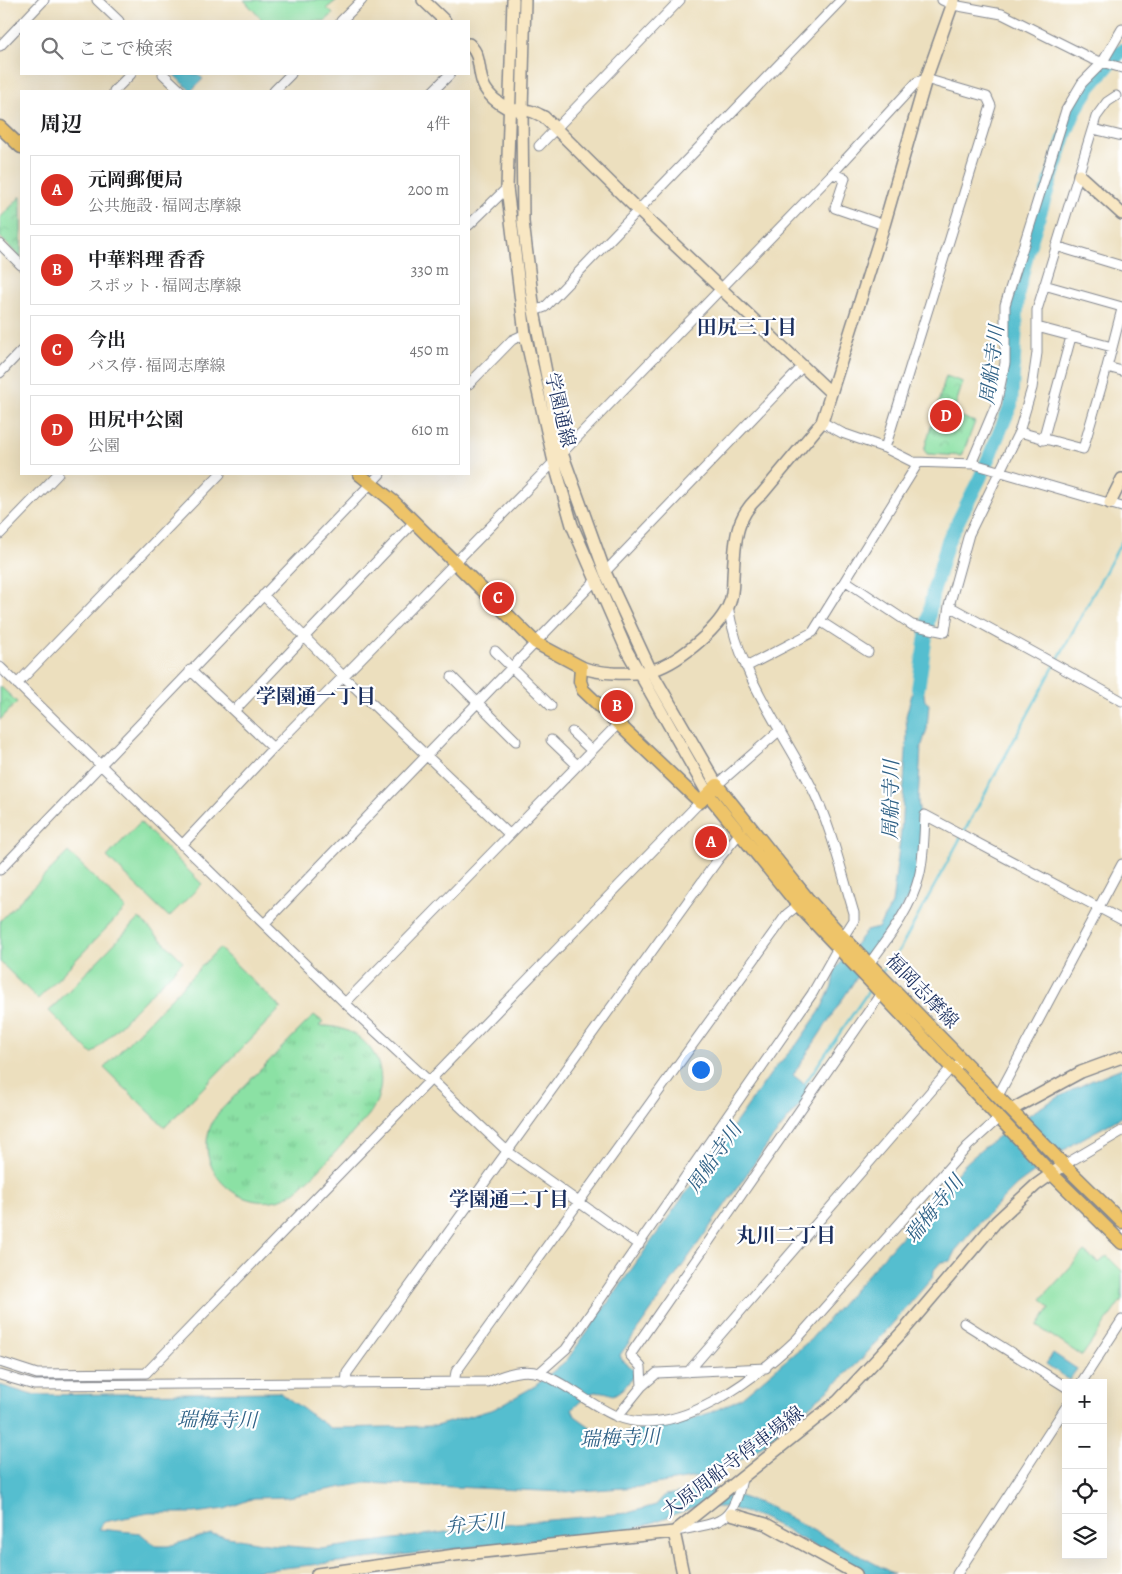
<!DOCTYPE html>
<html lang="ja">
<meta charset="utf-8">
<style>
:root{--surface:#fff;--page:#f2f2f2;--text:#202124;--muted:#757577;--line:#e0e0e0;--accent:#d93025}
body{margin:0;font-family:Alegreya,"Noto Serif JP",serif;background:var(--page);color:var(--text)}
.controls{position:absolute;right:15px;bottom:15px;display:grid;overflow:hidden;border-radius:0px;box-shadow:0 5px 20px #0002}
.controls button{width:45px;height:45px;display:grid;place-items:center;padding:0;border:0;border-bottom:1px solid var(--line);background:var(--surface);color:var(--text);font:25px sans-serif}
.you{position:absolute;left:700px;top:1069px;width:18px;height:18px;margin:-12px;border:4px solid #fff;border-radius:50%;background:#1a73e8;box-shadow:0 0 0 8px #1a73e833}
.badge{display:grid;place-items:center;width:32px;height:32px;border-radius:50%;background:var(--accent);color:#fff;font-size:16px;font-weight:700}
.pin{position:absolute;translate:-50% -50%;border:2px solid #fff;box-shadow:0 1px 5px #0006}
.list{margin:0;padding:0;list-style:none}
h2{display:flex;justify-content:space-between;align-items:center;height:65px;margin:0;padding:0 20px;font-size:21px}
h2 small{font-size:16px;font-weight:400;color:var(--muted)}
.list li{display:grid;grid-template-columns:32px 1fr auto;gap:15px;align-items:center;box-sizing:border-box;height:70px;margin:0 10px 10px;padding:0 10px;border:1px solid var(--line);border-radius:0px}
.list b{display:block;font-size:19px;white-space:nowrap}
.list p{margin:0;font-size:16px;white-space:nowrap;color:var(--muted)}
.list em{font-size:16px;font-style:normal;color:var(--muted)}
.icon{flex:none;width:28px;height:28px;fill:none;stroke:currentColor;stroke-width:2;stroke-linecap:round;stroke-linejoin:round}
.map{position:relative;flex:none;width:1122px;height:1574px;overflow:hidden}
.search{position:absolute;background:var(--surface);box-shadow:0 5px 20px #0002;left:20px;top:20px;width:450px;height:55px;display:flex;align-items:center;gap:12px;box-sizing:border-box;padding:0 18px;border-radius:0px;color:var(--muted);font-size:19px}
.panel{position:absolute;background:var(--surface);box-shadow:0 5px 20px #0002;left:20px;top:90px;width:450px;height:385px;border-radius:0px}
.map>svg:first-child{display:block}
.grass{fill:url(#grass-tufts);stroke:#538881}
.park{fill:url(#park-crowns);stroke:#538881}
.pitch{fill:#8be1a4;stroke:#538881}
.water{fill:#54becf;stroke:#387696}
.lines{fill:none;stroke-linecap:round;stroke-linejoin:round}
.stream{stroke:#54becf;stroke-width:2.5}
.river{stroke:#54becf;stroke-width:14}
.street-casing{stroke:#84878e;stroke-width:11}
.secondary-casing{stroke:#84878e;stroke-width:14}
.primary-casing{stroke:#84878e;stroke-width:15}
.street{stroke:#fff;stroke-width:9}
.secondary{stroke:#f8e7c3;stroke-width:11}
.primary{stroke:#eec469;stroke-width:12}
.labels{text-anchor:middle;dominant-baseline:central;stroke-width:4.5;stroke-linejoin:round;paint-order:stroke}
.street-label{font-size:19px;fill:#1b2f5e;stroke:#fff}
.neighbourhood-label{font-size:20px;font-weight:bold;fill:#1b2f5e;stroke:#fff}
.water-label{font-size:20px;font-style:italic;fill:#2f6186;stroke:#fff}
</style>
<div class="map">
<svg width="1122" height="1574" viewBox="0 0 1122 1574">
<defs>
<pattern id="grass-tufts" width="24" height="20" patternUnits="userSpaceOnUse" patternTransform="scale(1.25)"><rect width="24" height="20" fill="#8be1a4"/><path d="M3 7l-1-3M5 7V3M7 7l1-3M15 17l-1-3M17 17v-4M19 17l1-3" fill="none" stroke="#77c190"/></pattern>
<pattern id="park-crowns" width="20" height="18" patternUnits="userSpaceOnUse" patternTransform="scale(1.25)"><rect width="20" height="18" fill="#8be1a4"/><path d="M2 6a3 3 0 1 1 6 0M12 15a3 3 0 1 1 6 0" fill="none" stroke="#77c190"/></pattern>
</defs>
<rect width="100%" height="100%" fill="#fff"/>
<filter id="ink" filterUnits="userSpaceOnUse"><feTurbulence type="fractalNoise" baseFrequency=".02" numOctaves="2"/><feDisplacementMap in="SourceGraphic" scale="10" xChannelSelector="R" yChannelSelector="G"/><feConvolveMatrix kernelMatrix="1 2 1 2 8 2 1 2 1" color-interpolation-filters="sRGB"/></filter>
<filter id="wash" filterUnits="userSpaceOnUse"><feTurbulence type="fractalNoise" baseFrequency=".0096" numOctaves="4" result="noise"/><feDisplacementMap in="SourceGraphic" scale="20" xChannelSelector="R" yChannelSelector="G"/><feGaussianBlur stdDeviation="1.12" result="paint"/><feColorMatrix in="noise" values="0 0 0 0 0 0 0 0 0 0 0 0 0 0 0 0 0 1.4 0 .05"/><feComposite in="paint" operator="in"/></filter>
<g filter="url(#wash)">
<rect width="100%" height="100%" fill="#ecdfbe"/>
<path class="grass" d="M 314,1015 L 323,1022 L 319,1026 C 370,1024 399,1075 368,1116 C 351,1134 306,1188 286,1197 C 234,1219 182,1156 220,1111 Z"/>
<path class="park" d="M 21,196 L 21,258 L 0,237 L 0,218 Z
M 946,376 L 963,382 L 954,410 L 954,414 L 975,422 L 962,456 L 927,454 L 924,450 Z
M 0,686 L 17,702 L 0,720 Z"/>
<path class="pitch" d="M 244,0 L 337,0 L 327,8 L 333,14 L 325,21 L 263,21 Z
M 140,822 L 202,884 L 169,917 L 107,857 Z
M 68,852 L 126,908 L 38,999 L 0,962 L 0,921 Z
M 139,918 L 183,961 L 92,1054 L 49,1011 Z
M 219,948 L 281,1008 L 165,1127 L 104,1068 Z
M 1084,1252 L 1099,1263 L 1107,1256 L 1122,1271 L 1122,1299 L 1082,1356 L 1037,1326 L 1050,1308 L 1041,1299 Z"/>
<path class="water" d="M 173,74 L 198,74 L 203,79 L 191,91 Z
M 925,670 L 923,687 L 925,701 L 929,704 L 927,729 L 921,748 L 918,801 L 921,823 L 920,851 L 916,878 L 906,902 L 793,1075 L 812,1090 L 770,1141 L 620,1355 L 622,1360 L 635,1370 C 633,1380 622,1391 613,1395 C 592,1386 588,1396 572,1409 L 575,1416 L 603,1436 L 677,1424 L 712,1412 L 741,1398 L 810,1340 L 965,1164 C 1011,1122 1064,1090 1122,1068 L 1122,1117 L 1074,1143 L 1017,1185 L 979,1223 L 955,1251 L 950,1261 L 941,1262 L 934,1270 L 933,1277 L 859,1362 L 825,1393 L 751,1455 L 702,1476 L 638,1487 L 564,1492 L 366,1483 L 287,1497 L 254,1498 L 225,1509 L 194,1513 L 149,1513 L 104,1522 L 99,1529 L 140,1533 L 156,1546 L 168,1546 L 211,1534 L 267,1544 L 321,1549 L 504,1524 L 628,1513 L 656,1505 L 665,1495 L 690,1491 L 694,1494 L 715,1488 L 768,1506 L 894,1574 L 866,1574 L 765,1519 L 728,1507 L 694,1507 L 635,1529 L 230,1574 L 0,1574 L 0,1385 L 32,1395 L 279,1392 L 330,1428 L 436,1426 L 494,1409 L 535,1386 L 567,1360 L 774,1069 L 797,1044 L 820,1011 L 832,986 L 835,970 L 866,931 L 878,928 L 892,904 L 901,832 L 907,736 L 906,716 L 918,672 Z
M 1053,1353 L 1077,1369 L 1069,1380 L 1046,1364 Z"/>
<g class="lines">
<path class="stream" d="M 964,832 L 1122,541
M 882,972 L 900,949 L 961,837
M 804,1085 L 870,989"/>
<path class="river" d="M 918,689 L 932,596 L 948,541 L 980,478 L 1011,405 L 1018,293 L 1028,250 L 1066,133 L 1076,109 L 1090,87 L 1122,50"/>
</g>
</g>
<g filter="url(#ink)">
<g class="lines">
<g class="street-casing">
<path id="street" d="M 97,0 L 119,21
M 942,0 L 953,5 L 1002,14 L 1092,59 L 1122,68
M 24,21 L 44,0
M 341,21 L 362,0
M 0,46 L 21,24
M 163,74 L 181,91
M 114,91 L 131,74
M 274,91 L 291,74
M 433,91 L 450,74
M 1093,129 L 1122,136
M 539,146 L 680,0
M 832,174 L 845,178 L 835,208 L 884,225
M 469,225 L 507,188
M 0,244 L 21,265
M 1056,246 L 1122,266
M 1044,285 L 1122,307
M 1122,309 L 1107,367 L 1122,371
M 534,311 L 545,307 L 841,0
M 1037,327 L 1112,347
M 0,373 L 21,351
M 469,384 L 512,340 L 525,334
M 822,422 L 842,433 L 885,448 L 913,462 L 974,464 L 1122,507
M 1019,432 L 1083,449 L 1107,367
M 1043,440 L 1071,337
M 562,453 L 832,174 L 917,82 L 926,79 L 987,97 L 991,106 L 885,448
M 971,464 L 996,405 L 1005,363 L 1005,305 L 1066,110 L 1082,83 L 1102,63 L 1122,29
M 0,534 L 58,474
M 605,572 L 803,366
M 846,581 L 912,625 L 945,632 L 949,606 L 969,534 L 1019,432 L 1032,388 L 1037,353 L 1037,310 L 1096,117 L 1107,102 L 1116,96
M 263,595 L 344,677 L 509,834
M 728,606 C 738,672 781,728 811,786 C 830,823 842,873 854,913 L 854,920 L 843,937
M 949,606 L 1122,701
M 820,621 L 868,652
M 495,651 L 551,706
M 0,667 L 345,1003 L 429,1081
M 746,667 L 813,632 L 918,463
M 190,670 L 273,748
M 452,677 L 516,741
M 17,684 L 220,474
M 235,710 L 413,523
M 572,732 L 592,751
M 551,740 L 577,765
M 717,785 L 780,730
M 182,845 L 273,748 L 554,462
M 0,870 L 380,474
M 264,924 L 595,581
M 869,964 C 888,938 911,909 919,877 C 924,858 924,835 925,815 L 1122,920
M 345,1003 L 618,724
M 431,1079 L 507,1151 L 639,1245
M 998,1096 L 1122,864
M 1064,1165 L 1122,1131
M 964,1323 L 1066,1387
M 0,1362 L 37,1374 L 146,1373 L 700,802
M 688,1372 L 951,1068 L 957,1066
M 539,1373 L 566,1349 L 812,994 L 839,946
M 0,1375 L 34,1385 L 487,1382 C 502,1375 523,1368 539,1373 C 565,1382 590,1405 616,1416 C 676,1442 757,1377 797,1339 L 968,1146 L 999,1118
M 454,1382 L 456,1372 L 787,914 L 802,902
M 1081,1383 L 1122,1320
M 346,1384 L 347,1373 L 717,861 L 739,834
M 642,1386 L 641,1367 L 630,1355 L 882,992
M 617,1417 L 642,1386 L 657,1373 L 766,1368
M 677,1531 C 720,1522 732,1525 742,1479
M 957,1574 L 1066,1407"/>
</g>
<g class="secondary-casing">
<path id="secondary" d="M 423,0 L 445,21
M 513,0 L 507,188 L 525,334 L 554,462 L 572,525 L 627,651 L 708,794
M 525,0 L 522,110 L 523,222 L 534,311 L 562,453 L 605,572 L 651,671 L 717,785
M 469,44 C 489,63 467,86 507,108 C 514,111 522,109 530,111 C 535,112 540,115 544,117 L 638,210 L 830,392
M 1079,175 L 1122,214
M 1110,503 L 1122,479
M 581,667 C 599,674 630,675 649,671 C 676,665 716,631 728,607 C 732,599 733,586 733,577 C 735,543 734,516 762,494 L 822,422 L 884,225 L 926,79 L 954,0
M 1011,1110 L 1081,1072 L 1122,1057
M 731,1514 L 766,1524 L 856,1574
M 674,1532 L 683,1574
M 317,1574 L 455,1555 L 674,1532 L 838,1401 L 906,1328 L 996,1222 L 1036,1185 L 1064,1165"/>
</g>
<g class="primary-casing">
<path id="primary" d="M 0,127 L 21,147
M 359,474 L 394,502 L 536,643 L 581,667 L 580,681 L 583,690 L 700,802 L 717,785 L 807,898 L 843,937 L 1064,1165 L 1122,1222
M 708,794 L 798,905 L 1053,1175 L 1122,1243"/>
</g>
<use href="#street" class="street"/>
<use href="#secondary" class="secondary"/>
<use href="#primary" class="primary"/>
</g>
</g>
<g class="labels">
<g class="street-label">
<text transform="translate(560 410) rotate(77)">学園通線</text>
<text transform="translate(922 991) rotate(46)">福岡志摩線</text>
<text transform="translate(733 1462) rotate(-37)">大原周船寺停車場線</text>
</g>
<g class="neighbourhood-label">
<text x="747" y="327">田尻三丁目</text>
<text x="316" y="696">学園通一丁目</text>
<text x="509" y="1199">学園通二丁目</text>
<text x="786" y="1235">丸川二丁目</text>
</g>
<g class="water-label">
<text transform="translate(992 365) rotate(-83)">周船寺川</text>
<text transform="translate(891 800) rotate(-89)">周船寺川</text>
<text transform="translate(714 1158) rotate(-55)">周船寺川</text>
<text transform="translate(934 1209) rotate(-51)">瑞梅寺川</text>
<text transform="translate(217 1420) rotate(1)">瑞梅寺川</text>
<text transform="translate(620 1438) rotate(-2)">瑞梅寺川</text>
<text transform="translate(475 1524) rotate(-6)">弁天川</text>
</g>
</g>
</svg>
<div class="controls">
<button>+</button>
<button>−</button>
<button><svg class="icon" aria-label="locate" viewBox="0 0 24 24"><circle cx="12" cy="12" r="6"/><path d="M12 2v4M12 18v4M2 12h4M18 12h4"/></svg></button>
<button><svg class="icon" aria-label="layers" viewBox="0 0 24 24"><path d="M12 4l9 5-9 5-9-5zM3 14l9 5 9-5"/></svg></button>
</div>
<div class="you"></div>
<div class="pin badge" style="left:711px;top:842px">A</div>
<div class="pin badge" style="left:617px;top:706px">B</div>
<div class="pin badge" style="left:498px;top:598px">C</div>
<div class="pin badge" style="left:946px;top:416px">D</div>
<div class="search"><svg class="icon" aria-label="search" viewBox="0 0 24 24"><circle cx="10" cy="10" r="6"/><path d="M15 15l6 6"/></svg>ここで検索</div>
<section class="panel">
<h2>周辺<small>4件</small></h2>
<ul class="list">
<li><span class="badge">A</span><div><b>元岡郵便局</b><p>公共施設 · 福岡志摩線</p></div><em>200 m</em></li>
<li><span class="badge">B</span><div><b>中華料理 香香</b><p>スポット · 福岡志摩線</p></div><em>330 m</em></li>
<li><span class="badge">C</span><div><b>今出</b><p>バス停 · 福岡志摩線</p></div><em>450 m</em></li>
<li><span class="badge">D</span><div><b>田尻中公園</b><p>公園</p></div><em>610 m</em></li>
</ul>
</section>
</div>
